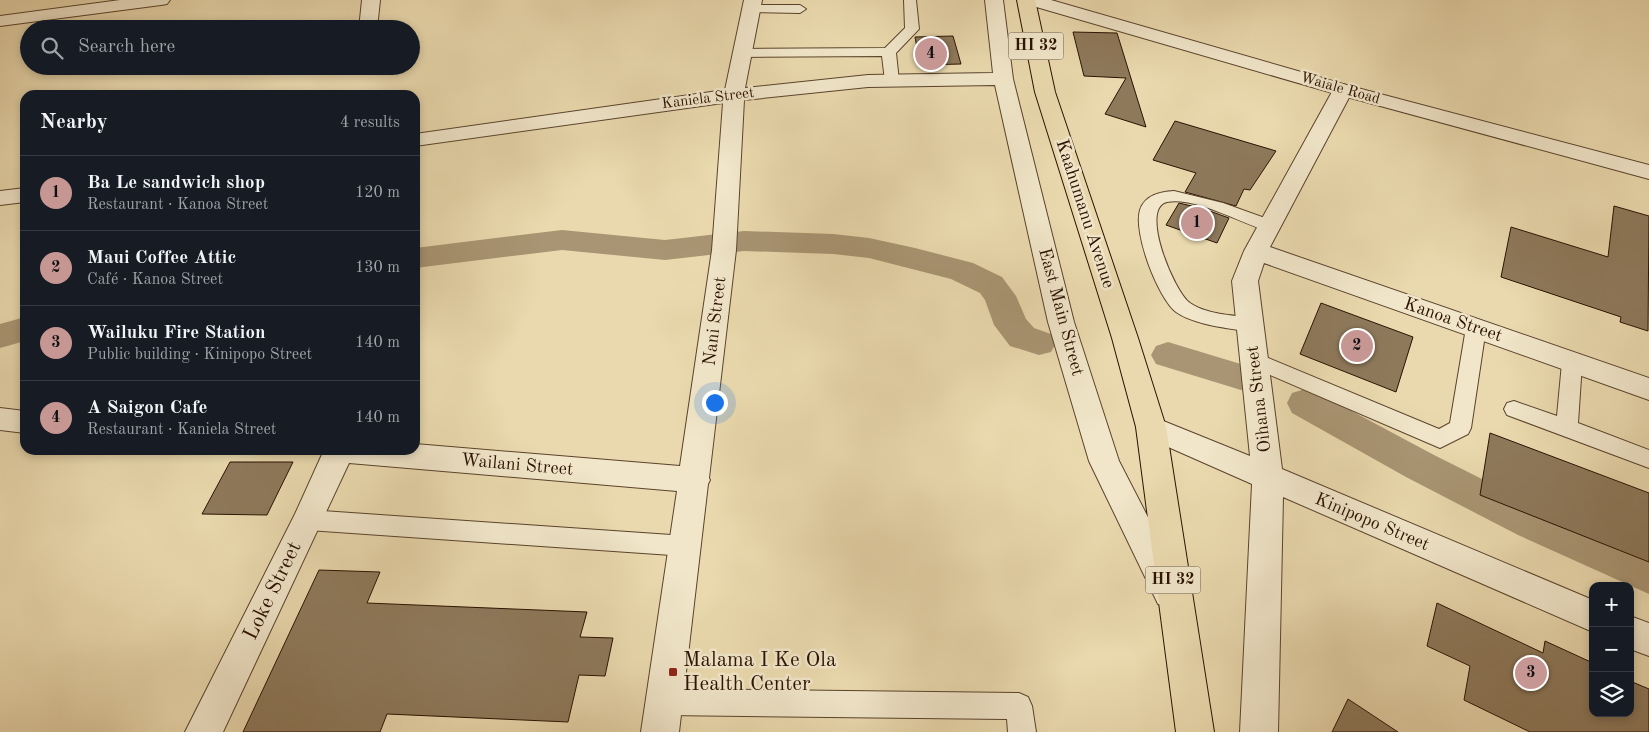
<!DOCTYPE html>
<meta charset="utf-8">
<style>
:root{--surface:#171b24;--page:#20242c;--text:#f1f3f6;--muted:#9ea1a6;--line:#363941;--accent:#c59692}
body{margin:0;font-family:"Old Standard TT",serif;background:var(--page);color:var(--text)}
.controls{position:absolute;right:15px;bottom:15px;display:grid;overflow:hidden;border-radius:10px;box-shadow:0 2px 8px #0003}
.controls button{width:45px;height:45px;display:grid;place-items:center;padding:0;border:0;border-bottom:1px solid var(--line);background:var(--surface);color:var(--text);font:25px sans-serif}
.you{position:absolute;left:714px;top:402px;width:18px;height:18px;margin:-12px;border:4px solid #fff;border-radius:50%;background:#1a73e8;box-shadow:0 0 0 8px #1a73e833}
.badge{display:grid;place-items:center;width:32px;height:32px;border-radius:50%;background:var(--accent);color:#111;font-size:16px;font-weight:700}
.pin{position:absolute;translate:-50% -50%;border:2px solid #fff;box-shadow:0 1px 5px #0006}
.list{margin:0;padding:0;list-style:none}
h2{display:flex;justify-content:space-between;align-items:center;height:65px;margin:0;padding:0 20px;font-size:21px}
h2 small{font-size:16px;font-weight:400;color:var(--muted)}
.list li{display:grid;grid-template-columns:32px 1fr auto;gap:15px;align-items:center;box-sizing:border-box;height:75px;padding:0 20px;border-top:1px solid var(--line)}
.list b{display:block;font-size:19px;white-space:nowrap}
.list p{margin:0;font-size:16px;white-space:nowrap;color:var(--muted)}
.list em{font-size:16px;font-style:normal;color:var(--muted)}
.icon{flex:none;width:28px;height:28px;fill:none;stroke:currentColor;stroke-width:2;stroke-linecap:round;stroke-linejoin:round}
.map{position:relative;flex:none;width:1649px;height:732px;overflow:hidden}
.search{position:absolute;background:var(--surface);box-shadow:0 2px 8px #0003;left:20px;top:20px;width:400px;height:55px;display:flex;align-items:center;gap:12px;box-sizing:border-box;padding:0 18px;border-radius:28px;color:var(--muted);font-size:19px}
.panel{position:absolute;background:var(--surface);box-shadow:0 2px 8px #0003;left:20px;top:90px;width:400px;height:365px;border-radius:15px}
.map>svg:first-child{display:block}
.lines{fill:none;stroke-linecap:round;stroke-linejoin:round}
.canal{fill:#a99573;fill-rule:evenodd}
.building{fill:#8e795b;stroke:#2a1101}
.service-casing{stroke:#5a432c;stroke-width:2}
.minor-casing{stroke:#5a432c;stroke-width:2}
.tertiary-casing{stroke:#5a432c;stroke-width:2}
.primary-casing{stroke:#2a1101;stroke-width:2}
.service{fill:#f1e6ca;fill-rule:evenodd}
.minor{fill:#f1e6ca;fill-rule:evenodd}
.tertiary{fill:#f1e6ca;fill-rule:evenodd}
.primary{fill:#ead9ae;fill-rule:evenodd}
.poi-dot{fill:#8f2418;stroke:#f1e6ca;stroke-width:2}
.labels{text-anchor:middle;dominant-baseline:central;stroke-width:5;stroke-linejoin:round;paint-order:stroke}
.far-street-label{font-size:15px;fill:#2a1101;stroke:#f1e6ca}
.shield{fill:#f1e6ca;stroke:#66513d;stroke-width:1}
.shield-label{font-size:16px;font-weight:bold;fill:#2a1101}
.street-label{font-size:18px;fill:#2a1101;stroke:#f1e6ca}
.near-street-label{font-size:21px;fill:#2a1101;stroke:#f1e6ca}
.near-poi-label{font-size:21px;fill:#2a1101;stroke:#f1e6ca;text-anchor:start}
</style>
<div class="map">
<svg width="1649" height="732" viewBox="0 0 1649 732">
<rect width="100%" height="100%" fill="#ead9ae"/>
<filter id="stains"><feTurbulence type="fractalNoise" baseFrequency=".004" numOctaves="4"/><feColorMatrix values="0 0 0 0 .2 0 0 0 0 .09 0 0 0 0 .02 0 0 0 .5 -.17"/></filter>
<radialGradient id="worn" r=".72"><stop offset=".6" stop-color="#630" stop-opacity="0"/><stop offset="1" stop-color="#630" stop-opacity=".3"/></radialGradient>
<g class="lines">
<path class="canal" d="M 562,230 L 665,240 L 744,231 L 833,234 L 869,238 L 915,248 L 973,263 L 1002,277 L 1016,296 L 1026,319 L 1034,328 L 1051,334 L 1056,343 L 1051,352 L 1039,355 L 1010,346 L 994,325 L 985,300 L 980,293 L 951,279 L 869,258 L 833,254 L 744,251 L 665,260 L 562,250 L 415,268 L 415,248 Z
M 25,317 L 25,341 L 0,348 L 0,324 Z
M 1168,342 L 1254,368 L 1259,377 L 1254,386 L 1241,390 L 1156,364 L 1151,355 L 1156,346 Z
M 1305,389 L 1318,393 L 1434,455 L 1546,511 L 1649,555 L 1649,594 L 1518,535 L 1406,477 L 1292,413 L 1287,403 L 1292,393 Z"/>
</g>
<path class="building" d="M 1073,32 L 1117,33 L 1146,127 L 1105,114 L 1126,78 L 1084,76 Z
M 953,36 L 961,64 L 920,65 L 915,37 Z
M 1175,121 L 1276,151 L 1250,190 L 1244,189 L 1236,206 L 1185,192 L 1196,173 L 1153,160 Z
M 1179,203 L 1204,209 L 1229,218 L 1217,243 L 1166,225 Z
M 1614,206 L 1649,216 L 1648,331 L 1620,322 L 1621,317 L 1501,277 L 1511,227 L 1608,257 Z
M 1321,303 L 1413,337 L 1396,392 L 1300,354 Z
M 1490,433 L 1649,493 L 1649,562 L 1480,495 Z
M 230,462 L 293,462 L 267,515 L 202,514 Z
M 319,570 L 380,572 L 367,603 L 587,612 L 580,637 L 613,638 L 605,676 L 579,675 L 568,722 L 387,714 L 380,732 L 243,732 Z
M 1437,603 L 1543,653 L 1545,641 L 1593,663 L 1593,713 L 1630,713 L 1630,681 L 1649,689 L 1649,732 L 1530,732 L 1464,700 L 1470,666 L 1427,646 Z
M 1348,699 L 1398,732 L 1332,732 Z"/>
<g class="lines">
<g class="service-casing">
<path id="service" d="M 904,0 L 916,0 L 919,29 L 896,53 L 899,81 L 897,84 L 887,84 L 885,81 L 882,56 L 742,57 L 735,53 L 742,49 L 885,48 L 905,28 Z
M 750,5 L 800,5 L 806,9 L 800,13 L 745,12 L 744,9 L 745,6 Z
M 1174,191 L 1223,203 L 1276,222 L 1279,226 L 1276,230 L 1270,232 C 1243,224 1194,196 1167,202 C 1139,208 1174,292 1190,303 C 1209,316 1236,314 1257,320 L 1260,325 L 1257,330 L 1250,332 C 1229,328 1194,325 1176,312 C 1158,298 1133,233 1140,210 C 1145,195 1160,192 1174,191 Z
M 1476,321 L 1483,323 L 1486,328 L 1471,428 L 1468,434 L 1440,448 L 1247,365 L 1244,360 L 1247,355 L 1254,353 L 1261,355 L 1439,429 L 1450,423 L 1466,328 L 1469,323 Z
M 1572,356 L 1579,358 L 1582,363 L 1578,423 L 1649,450 L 1649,468 L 1507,415 L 1504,409 L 1507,403 L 1514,401 L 1557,416 L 1562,363 L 1565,358 Z
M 308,510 L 686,536 L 694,539 L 698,546 L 694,553 L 686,556 L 308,530 L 300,527 L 296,520 L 300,513 Z
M 665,689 L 1019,693 L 1028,697 L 1032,706 L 1036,732 L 1008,732 L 1007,719 L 665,715 L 656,711 L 652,702 L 656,693 Z"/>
</g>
<g class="minor-casing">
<path id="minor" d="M 120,0 L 170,0 L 167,4 L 161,5 L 0,26 L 0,16 Z
M 362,0 L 380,0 L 377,29 L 359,29 Z
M 744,0 L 762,0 L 745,88 L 868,75 L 993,73 L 985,0 L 1003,0 L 1013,79 L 1074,322 L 1119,461 L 1187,593 L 1182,604 L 1170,608 L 1158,604 L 1089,461 L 1048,322 L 995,85 L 868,87 L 744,100 L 736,250 L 709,478 L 710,480 L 708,484 L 679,732 L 641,732 L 677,491 L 349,463 L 223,732 L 185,732 L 295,514 L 324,450 L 415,450 L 415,444 L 680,466 L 712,250 L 723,103 L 415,146 L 415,134 L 725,90 Z
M 1343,84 L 1350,86 L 1353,90 L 1270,247 L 1649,378 L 1649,400 L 1264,263 L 1258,281 L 1282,469 L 1593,600 L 1593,632 L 1283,497 L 1278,732 L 1240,732 L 1252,484 L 1141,435 L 1136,427 L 1141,419 L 1151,416 L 1250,456 L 1232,281 L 1244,251 L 1333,90 L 1336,86 Z
M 25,188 L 25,202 L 0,205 L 0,191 Z
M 0,408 L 25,411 L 25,433 L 0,430 Z
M 1630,616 L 1649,623 L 1649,656 L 1630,649 Z"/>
</g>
<g class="tertiary-casing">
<path id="tertiary" d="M 1023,0 L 1051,0 L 1350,86 L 1649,165 L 1649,179 L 1336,94 L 1026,4 Z"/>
</g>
<g class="primary-casing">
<path id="primary" d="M 1017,0 L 1035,0 L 1055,92 L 1138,338 L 1166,427 L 1214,732 L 1176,732 L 1136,427 L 1112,338 L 1035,92 Z"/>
</g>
<use href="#service" class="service"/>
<use href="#minor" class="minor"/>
<use href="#tertiary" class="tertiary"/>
<use href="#primary" class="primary"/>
</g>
<rect class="poi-dot" x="668" y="667" width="10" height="10" rx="2.5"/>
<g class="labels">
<g class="far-street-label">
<text transform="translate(1340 89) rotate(16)">Waiale Road</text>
<text transform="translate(708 99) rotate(-7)">Kaniela Street</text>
</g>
<g class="shield">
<rect x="1008.5" y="32.5" width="55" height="27" rx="4"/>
<rect x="1145.5" y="566.5" width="55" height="27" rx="4"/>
</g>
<g class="shield-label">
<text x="1036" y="46">HI 32</text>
<text x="1173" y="580">HI 32</text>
</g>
<g class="street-label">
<text transform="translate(1085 214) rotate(72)">Kaahumanu Avenue</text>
<text transform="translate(1061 312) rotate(75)">East Main Street</text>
<text transform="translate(1453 320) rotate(19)">Kanoa Street</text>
<text transform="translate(715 321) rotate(-83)">Nani Street</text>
<text transform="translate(1259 399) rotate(-97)">Oihana Street</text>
<text transform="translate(517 465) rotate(5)">Wailani Street</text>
<text transform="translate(1372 522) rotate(23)">Kinipopo Street</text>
</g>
<g class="near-street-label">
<text transform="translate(273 591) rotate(-64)">Loke Street</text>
</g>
<g class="near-poi-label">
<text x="683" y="660">Malama I Ke Ola<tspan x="683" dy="24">Health Center</tspan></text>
</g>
</g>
<rect width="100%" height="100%" filter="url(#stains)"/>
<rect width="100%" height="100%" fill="url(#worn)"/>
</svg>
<div class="controls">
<button>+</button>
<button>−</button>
<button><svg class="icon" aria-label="layers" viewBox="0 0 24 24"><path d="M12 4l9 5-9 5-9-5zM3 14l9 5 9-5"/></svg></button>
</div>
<div class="you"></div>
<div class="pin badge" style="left:1197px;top:223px">1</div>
<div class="pin badge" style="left:1357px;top:346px">2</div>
<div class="pin badge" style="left:1531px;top:673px">3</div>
<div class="pin badge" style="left:931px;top:54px">4</div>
<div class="search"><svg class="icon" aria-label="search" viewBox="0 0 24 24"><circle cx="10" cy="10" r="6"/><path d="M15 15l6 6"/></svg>Search here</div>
<section class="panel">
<h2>Nearby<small>4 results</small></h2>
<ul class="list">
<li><span class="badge">1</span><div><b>Ba Le sandwich shop</b><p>Restaurant · Kanoa Street</p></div><em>120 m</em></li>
<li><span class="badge">2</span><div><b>Maui Coffee Attic</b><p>Café · Kanoa Street</p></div><em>130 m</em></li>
<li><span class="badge">3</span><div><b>Wailuku Fire Station</b><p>Public building · Kinipopo Street</p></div><em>140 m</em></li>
<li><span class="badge">4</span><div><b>A Saigon Cafe</b><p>Restaurant · Kaniela Street</p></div><em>140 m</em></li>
</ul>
</section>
</div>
